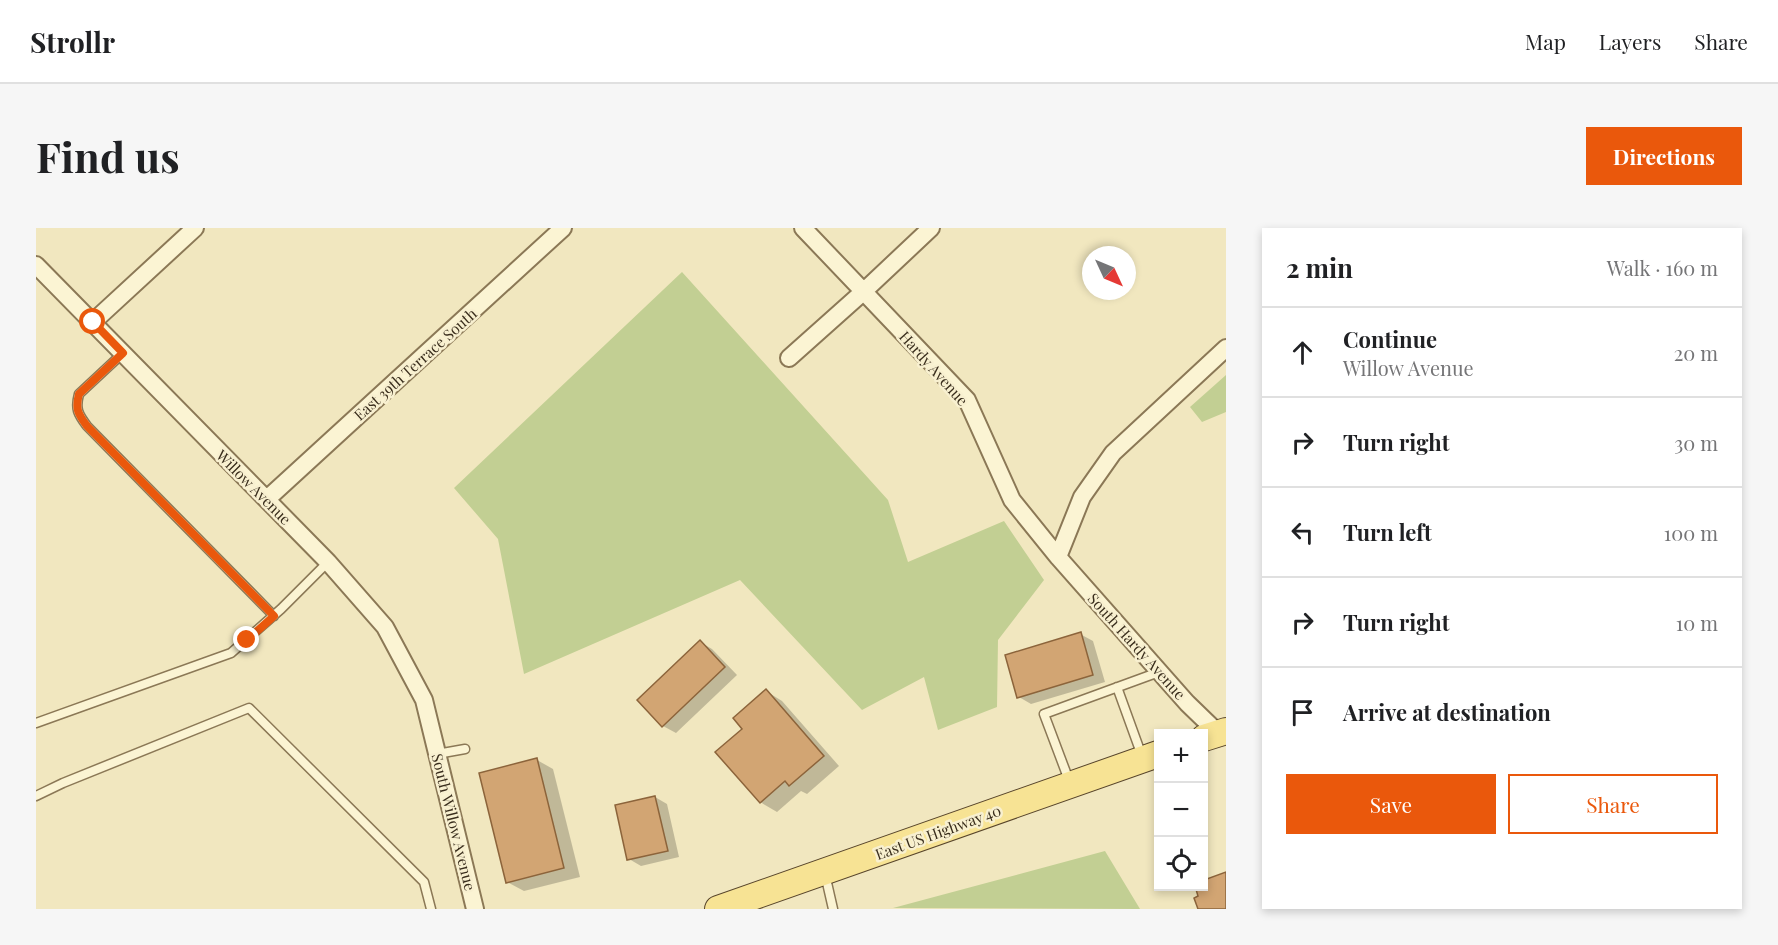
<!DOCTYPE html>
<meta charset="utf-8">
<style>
:root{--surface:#fff;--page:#f6f6f6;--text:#202124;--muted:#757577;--line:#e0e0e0;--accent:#ea580c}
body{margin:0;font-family:"Playfair Display",serif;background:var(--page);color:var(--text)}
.controls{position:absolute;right:18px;bottom:18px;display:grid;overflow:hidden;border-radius:0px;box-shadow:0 3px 9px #0003}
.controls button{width:54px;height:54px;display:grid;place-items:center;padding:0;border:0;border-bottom:2px solid var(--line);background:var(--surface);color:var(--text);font:30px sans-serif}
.compass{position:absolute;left:1046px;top:18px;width:54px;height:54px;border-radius:50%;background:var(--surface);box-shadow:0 3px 9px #0003;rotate:134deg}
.stop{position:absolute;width:18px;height:18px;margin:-14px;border:4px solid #ea580c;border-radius:50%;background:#fff}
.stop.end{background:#ea580c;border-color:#fff;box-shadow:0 2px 6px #0008}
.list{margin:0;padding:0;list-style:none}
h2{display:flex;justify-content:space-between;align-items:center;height:78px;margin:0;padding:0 24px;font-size:26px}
h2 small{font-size:20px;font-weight:400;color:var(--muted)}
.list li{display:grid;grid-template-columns:39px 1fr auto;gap:18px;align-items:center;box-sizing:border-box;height:90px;padding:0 24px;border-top:2px solid var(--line)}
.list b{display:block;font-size:22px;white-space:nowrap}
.list p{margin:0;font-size:20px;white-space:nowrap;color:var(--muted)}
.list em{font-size:20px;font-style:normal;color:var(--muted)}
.actions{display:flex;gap:12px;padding:18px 24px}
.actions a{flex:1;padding:14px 0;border:2px solid var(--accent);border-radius:0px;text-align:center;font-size:21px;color:var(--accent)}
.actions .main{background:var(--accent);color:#fff}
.icon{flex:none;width:33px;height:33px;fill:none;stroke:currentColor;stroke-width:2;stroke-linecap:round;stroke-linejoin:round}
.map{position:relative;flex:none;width:1190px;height:681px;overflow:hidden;border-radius:0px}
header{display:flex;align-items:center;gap:36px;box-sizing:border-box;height:84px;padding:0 30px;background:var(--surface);border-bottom:2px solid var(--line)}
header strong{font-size:28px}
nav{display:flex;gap:33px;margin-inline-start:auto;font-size:21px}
.intro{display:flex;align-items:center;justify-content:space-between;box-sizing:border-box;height:144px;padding:0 36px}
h1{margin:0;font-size:42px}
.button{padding:15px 27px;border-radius:0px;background:var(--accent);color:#fff;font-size:21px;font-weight:700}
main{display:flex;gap:36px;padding:0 36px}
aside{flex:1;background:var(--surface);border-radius:0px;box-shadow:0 3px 9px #0003}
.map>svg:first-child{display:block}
.green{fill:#c2cf93}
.shadow{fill:#0003}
.building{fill:#d2a573;stroke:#8c643b;stroke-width:1.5}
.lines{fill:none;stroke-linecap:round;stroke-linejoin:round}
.lane-casing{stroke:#8b7856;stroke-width:11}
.street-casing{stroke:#8b7856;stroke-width:20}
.primary-casing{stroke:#58452b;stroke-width:28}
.lane{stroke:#fbf4d3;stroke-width:8}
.street{stroke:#fbf4d3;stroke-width:16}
.primary{stroke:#f7e394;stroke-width:26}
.route{stroke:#ea580c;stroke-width:8}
.labels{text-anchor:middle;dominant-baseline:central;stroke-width:5;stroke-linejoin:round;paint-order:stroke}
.street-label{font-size:15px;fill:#392d1c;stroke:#f8f0d0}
</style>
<header>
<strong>Strollr</strong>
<nav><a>Map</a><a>Layers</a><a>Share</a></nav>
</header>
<div class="intro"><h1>Find us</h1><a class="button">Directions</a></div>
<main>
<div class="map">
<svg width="1190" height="681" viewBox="0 0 1190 681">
<rect width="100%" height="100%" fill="#f1e7bf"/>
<path class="green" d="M 646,44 L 852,272 L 872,334 L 968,293 L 1008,352 L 962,412 L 961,479 L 902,502 L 888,449 L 826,482 L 704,352 L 488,446 L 462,311 L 418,260 Z
M 1190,147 L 1190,184 L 1166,194 L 1154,179 Z
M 1069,623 L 1104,681 L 857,680 Z"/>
<path class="shadow" d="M 1044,406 L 1057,413 L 1069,454 L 995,476 L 983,469 Z
M 664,414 L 676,421 L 701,447 L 640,505 L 627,498 L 603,472 Z
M 730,463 L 746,473 L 803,538 L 771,566 L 765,563 L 741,584 L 724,574 Z
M 501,532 L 517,541 L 544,649 L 488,663 L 471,654 Z
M 619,569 L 631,576 L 643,629 L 605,638 L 593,631 Z"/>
<path class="building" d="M 1045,404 L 1057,447 L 981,470 L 969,427 Z
M 664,412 L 689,439 L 626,499 L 601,472 Z
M 730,461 L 788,528 L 753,558 L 749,553 L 724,575 L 679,524 L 706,501 L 697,490 Z
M 501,530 L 528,640 L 470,655 L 443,545 Z
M 619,568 L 632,623 L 591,632 L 579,577 Z
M 1190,644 L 1190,681 L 1162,681 L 1158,670 L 1162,668 L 1159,658 L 1168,658 L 1168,652 Z"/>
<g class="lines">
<g class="lane-casing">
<path id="lane" d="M 87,125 L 43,166 C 39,181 42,186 51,198 L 238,388
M 1081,459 L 1106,528
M 0,495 L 195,425 L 245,381 L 292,334
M 401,526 L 429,521
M 1034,555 L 1008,486 L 1123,444
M 0,568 L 27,555 L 213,480 L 388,654 L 395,681
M 789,646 L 797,681"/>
</g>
<g class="street-casing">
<path id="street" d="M 767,0 L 931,172 L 976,272 L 1022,329 L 1151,475 L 1182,505
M 0,37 L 292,334 L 349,399 L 388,472 L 439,681
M 57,94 L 159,0
M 753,130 L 827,64 L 895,0
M 231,271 L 527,0
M 1022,329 L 1046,269 L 1077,225 L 1190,120"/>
</g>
<g class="primary-casing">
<path id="primary" d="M 1168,510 L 1190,503
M 682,681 L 1122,526"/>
</g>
<use href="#lane" class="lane"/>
<use href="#street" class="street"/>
<use href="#primary" class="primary"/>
</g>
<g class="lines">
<path class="route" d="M 57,94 L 87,125 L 43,166 C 39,181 42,186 51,198 L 238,388 L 211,412"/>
</g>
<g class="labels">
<g class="street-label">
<text transform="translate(379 136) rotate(-42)">East 39th Terrace South</text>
<text transform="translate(898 140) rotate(48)">Hardy Avenue</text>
<text transform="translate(218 259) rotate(45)">Willow Avenue</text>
<text transform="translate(1101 418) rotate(48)">South Hardy Avenue</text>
<text transform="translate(418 594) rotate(76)">South Willow Avenue</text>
<text transform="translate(902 604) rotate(-20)">East US Highway 40</text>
</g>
</g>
</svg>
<div class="controls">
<button>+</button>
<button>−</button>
<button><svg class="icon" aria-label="locate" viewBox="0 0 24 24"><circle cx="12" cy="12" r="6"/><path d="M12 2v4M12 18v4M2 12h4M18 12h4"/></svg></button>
</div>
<svg class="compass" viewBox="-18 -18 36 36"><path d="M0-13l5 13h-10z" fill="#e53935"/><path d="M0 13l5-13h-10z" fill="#757577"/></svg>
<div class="stop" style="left:57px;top:94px"></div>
<div class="stop end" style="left:211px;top:412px"></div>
</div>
<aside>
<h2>2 min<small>Walk · 160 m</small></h2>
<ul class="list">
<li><svg class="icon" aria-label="ahead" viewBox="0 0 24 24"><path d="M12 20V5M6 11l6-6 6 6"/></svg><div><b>Continue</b><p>Willow Avenue</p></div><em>20 m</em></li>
<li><svg class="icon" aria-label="right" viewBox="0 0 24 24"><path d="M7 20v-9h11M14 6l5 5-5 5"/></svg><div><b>Turn right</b></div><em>30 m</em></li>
<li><svg class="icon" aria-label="left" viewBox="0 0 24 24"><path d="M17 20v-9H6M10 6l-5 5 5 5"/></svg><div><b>Turn left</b></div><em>100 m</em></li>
<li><svg class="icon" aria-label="right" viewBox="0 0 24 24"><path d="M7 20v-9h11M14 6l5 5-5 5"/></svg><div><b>Turn right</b></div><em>10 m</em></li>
<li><svg class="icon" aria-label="arrive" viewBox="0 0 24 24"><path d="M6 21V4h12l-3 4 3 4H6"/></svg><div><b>Arrive at destination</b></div></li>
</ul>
<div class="actions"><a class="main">Save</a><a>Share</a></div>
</aside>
</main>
